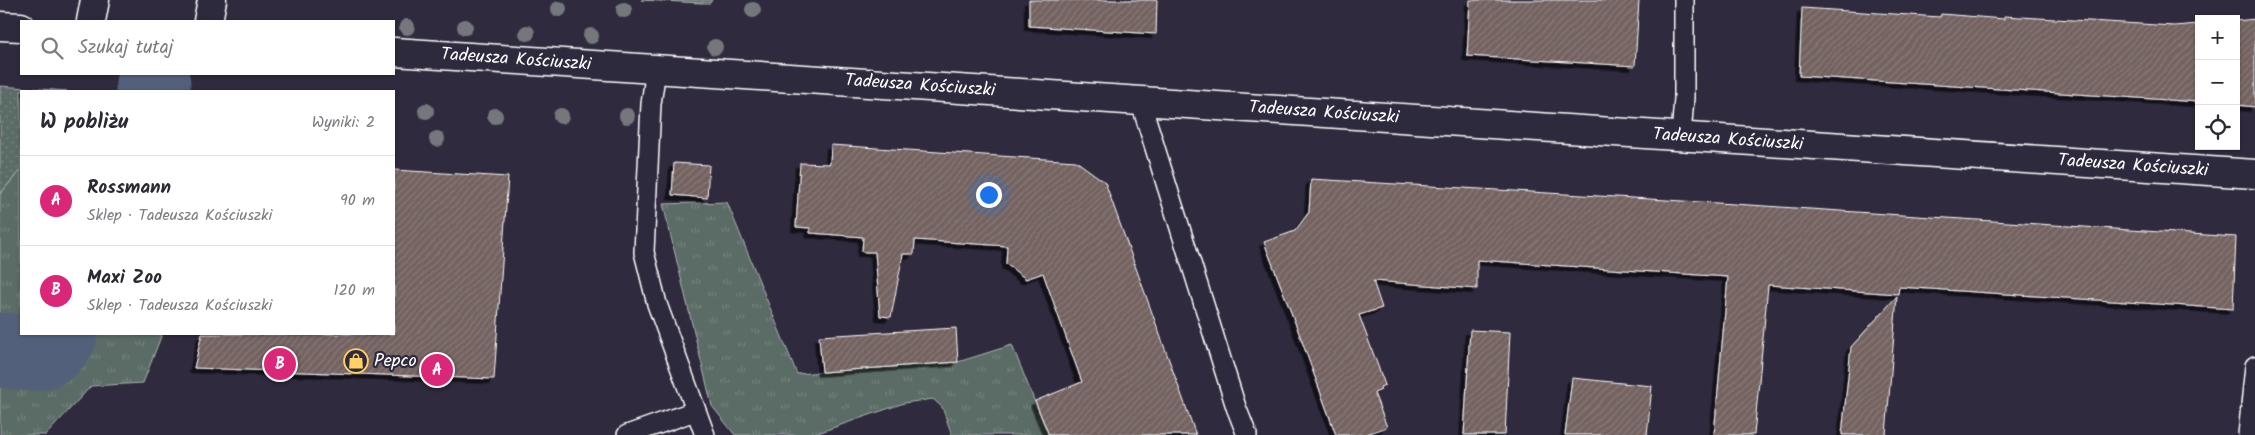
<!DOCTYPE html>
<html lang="pl">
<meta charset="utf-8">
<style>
:root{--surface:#fff;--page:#f7f7f7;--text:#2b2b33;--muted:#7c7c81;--line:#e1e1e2;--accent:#db2777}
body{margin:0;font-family:Kalam,sans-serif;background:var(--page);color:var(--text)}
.controls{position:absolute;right:15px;top:15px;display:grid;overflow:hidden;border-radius:0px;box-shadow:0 1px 4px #0004}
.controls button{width:45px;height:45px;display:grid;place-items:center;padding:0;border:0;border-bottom:1px solid var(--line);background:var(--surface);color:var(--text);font:25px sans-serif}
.you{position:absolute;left:988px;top:194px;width:18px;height:18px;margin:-12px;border:4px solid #fff;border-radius:50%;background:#1a73e8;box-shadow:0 0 0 8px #1a73e833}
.badge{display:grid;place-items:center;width:32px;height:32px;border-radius:50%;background:var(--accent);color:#fff;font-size:16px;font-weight:700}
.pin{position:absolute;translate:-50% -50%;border:2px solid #fff;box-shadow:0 1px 5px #0006}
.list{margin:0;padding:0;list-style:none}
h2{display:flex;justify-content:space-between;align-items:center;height:65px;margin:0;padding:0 20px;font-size:21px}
h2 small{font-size:16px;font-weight:400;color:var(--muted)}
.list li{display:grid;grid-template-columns:32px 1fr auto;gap:15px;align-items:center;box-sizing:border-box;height:90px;padding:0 20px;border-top:1px solid var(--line)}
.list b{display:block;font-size:19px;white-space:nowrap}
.list p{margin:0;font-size:16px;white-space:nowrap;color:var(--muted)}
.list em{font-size:16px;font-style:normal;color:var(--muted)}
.icon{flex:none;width:28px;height:28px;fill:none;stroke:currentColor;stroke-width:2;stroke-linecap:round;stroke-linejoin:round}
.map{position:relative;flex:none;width:2255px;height:435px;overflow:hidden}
.search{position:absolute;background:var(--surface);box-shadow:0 1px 4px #0004;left:20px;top:20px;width:375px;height:55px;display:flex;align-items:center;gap:12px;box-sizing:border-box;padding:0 18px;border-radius:0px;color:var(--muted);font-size:19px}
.panel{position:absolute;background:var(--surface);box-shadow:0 1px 4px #0004;left:20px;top:90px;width:375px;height:245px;border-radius:0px}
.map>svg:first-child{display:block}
.grass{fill:url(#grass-tufts);stroke:#acb6b2}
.park{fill:url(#park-dots);stroke:#acb6b2}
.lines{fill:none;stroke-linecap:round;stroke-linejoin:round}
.river{stroke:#52607c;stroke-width:75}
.building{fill:url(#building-hatch);stroke:#fff;filter:url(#shadow)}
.service-casing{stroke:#fff;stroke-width:22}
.minor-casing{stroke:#fff;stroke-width:31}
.tertiary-casing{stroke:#fff;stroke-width:31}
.service{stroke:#2f2a3d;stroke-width:19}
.minor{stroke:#2f2a3d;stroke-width:28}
.tertiary{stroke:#2f2a3d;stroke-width:28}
.tree{fill:#74777d}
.labels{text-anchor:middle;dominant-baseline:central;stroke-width:4.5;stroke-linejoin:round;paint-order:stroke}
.street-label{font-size:18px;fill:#fff;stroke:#2f2a3d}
.poi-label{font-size:18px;fill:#fff;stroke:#2f2a3d;text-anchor:start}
</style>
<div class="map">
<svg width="2255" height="435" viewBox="0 0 2255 435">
<defs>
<pattern id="grass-tufts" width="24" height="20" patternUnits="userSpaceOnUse" patternTransform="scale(1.25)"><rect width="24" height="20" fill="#5a6c65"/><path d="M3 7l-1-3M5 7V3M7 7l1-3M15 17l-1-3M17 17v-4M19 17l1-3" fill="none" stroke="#73827c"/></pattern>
<pattern id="park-dots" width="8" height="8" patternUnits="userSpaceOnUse" patternTransform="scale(1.25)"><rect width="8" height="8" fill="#5a6c65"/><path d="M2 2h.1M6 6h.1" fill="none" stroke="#73827c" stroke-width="1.8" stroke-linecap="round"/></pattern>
<pattern id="building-hatch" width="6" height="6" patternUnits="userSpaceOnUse" patternTransform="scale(1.25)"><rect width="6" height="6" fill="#736260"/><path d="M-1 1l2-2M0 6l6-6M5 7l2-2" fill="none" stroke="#887a78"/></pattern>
<filter id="shadow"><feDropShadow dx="-4.5" dy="4.5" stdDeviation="0" flood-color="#0009"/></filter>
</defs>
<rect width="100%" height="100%" fill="#2f2a3d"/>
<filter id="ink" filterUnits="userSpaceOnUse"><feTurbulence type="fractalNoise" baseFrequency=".02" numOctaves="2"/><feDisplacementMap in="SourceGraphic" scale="10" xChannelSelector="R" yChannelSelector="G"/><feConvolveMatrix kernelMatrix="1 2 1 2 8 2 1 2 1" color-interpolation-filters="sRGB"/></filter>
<g filter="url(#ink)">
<path class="grass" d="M 21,169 L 21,334 L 162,334 L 143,383 L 91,386 L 46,435 L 0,435 L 0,194 Z
M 727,202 L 797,374 L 958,362 L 1012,345 L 1048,435 L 952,435 L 942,407 L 933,399 L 904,403 L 812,435 L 735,435 L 712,406 L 663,204 Z"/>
<path class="park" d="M 641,0 L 712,0 L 710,3 L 701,3 Z
M 0,86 L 67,91 L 21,91 L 21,169 L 0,194 Z"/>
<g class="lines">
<path class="river" d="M 153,91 L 153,83
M 0,350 C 27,352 45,362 60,334"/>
</g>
<path class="building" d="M 1029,0 L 1157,0 L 1156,34 L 1029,26 Z
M 1470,0 L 1639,0 L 1635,66 L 1467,56 Z
M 1802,8 L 1940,17 L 1941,14 L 2004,19 L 2004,16 L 2174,26 L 2199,24 L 2199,102 L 1799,76 Z
M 2255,19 L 2255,107 L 2236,105 L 2236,21 Z
M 831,145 L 1076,161 L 1105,182 L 1196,435 L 1049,435 L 1035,401 L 1082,382 L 1043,273 L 1026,279 L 1006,264 L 1007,246 L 915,240 L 914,254 L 903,254 L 891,317 L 880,316 L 875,252 L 862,252 L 863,237 L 810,233 L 810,228 L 796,227 L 800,163 L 830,164 Z
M 674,163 L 709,165 L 707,198 L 672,195 Z
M 394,170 L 508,177 L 494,379 L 194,368 L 202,334 L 394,334 Z
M 1311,179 L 1734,204 L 2236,237 L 2233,309 L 1899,287 L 1898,294 L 1768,285 L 1754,435 L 1714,435 L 1728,277 L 1477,260 L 1477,289 L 1373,281 L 1382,308 L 1359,315 L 1385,385 L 1380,387 L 1381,390 L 1374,393 L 1387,427 L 1364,435 L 1336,435 L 1299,333 L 1264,242 L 1295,231 L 1309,212 Z
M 1897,296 L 1886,435 L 1842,435 L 1851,347 Z
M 956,328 L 958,362 L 822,372 L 819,336 Z
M 1470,330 L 1510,332 L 1505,435 L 1464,435 Z
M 1572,378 L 1652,386 L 1647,435 L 1565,435 Z"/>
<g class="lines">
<g class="service-casing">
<path id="service" d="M 656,69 L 651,104 L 644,252 L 657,304 L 705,435
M 1140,100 L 1236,407 L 1247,435
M 1681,136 L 1684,98 L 1684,0
M 627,435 L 695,411
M 2248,435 L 2255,366"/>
</g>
<g class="minor-casing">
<path id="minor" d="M 91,21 L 95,0
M 208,21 L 212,0"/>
</g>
<g class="tertiary-casing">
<path id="tertiary" d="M 0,26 L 21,27
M 394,52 L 2255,174"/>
</g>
<use href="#service" class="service"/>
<use href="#minor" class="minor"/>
<use href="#tertiary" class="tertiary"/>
</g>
<g class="tree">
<circle cx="559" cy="9" r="8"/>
<circle cx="624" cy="10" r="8"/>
<circle cx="753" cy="10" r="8"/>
<circle cx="407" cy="27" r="8"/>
<circle cx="465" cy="27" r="8"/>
<circle cx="527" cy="33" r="8"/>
<circle cx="591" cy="36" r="8"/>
<circle cx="715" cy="47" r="8"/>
<circle cx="426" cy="111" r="8"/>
<circle cx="495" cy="116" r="8"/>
<circle cx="561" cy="116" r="8"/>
<circle cx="627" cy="116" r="8"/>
<circle cx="437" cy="139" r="8"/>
</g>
</g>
<defs>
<g id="shop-ring" transform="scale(1.25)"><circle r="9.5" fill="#2f2a3d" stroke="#ffd166" stroke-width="1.5"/><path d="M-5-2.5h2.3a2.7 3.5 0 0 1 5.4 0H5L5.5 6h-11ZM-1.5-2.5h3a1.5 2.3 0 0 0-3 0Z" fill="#ffd166"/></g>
</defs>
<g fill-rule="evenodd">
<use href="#shop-ring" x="356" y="361"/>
</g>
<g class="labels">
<g class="street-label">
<text transform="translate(516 60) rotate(4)">Tadeusza Kościuszki</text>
<text transform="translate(920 86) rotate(4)">Tadeusza Kościuszki</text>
<text transform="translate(1324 113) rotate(4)">Tadeusza Kościuszki</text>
<text transform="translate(1728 140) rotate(4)">Tadeusza Kościuszki</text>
<text transform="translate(2133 166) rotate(4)">Tadeusza Kościuszki</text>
</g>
<g class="poi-label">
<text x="374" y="361">Pepco</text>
</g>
</g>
</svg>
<div class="controls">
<button>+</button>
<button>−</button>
<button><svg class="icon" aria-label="locate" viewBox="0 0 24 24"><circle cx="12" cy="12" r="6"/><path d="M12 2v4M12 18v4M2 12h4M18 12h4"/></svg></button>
</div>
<div class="you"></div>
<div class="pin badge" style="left:437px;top:370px">A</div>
<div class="pin badge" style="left:280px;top:364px">B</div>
<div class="search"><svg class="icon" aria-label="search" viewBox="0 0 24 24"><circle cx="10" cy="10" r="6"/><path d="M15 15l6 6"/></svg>Szukaj tutaj</div>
<section class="panel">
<h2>W pobliżu<small>Wyniki: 2</small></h2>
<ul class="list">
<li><span class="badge">A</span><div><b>Rossmann</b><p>Sklep · Tadeusza Kościuszki</p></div><em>90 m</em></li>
<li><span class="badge">B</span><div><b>Maxi Zoo</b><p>Sklep · Tadeusza Kościuszki</p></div><em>120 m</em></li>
</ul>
</section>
</div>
